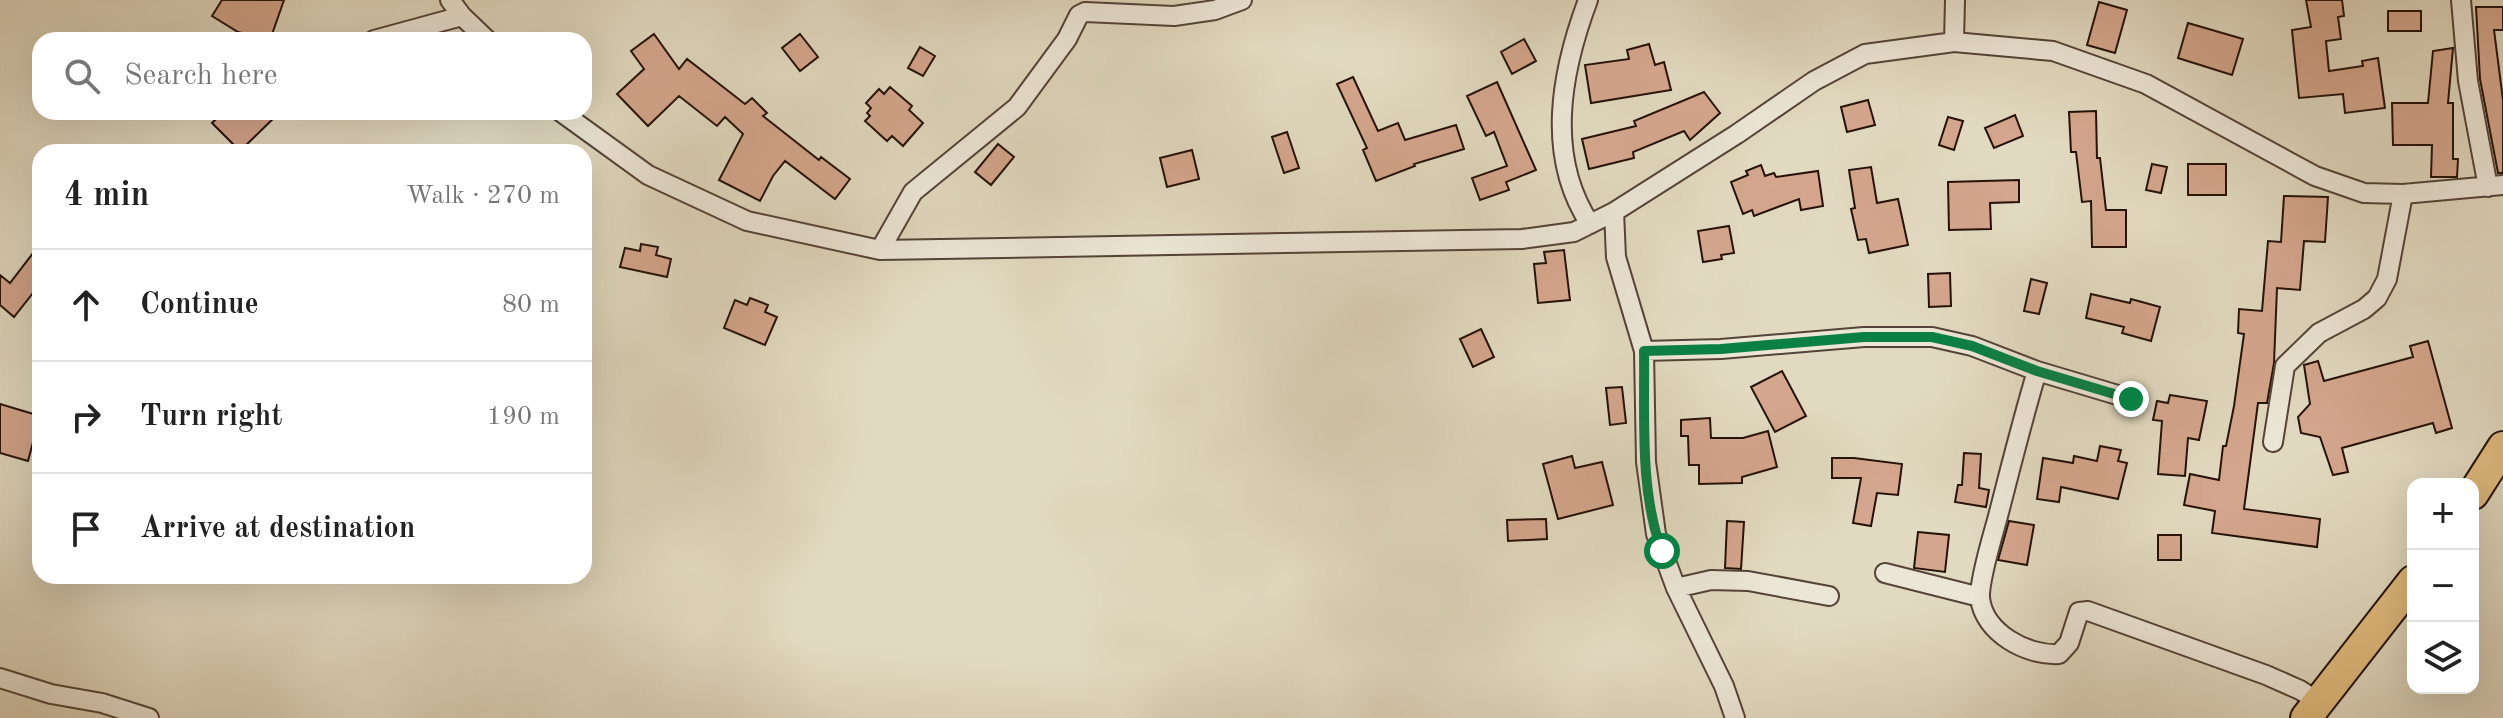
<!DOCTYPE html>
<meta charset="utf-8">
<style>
:root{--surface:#fff;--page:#f2f2f2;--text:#222;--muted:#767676;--line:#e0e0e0}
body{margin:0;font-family:"Old Standard TT",serif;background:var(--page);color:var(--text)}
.controls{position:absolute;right:24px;bottom:24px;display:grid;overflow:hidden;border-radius:16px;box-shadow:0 8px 32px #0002}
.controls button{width:72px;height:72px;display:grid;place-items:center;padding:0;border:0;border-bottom:2px solid var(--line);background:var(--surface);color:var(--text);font:40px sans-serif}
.stop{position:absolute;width:24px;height:24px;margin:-18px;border:6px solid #0b8043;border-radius:50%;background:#fff}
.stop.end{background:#0b8043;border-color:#fff;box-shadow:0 2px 8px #0008}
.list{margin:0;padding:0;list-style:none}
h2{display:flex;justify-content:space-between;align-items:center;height:104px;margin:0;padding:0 32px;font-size:34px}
h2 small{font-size:26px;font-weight:400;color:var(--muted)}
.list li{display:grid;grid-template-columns:52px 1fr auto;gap:24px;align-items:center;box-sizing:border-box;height:112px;padding:0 32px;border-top:2px solid var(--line)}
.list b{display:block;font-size:30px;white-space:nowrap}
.list em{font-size:26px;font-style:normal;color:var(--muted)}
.icon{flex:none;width:44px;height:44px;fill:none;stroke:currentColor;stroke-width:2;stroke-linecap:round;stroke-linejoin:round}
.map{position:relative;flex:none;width:2503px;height:718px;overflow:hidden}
.search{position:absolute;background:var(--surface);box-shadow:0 8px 32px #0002;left:32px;top:32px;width:560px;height:88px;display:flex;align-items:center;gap:20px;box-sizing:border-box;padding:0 28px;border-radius:24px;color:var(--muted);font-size:30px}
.panel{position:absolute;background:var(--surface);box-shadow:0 8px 32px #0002;left:32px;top:144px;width:560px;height:440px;border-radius:24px}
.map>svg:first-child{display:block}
.building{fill:#d4a68d;stroke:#251108;stroke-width:2}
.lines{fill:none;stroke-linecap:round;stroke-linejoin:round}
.street-casing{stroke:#544336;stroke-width:22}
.primary-casing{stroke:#251108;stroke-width:34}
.street{stroke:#ece6d6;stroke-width:18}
.primary{stroke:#e0bc80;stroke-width:30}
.route{stroke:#0b8043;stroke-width:10}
</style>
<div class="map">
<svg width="2503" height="718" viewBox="0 0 2503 718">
<rect width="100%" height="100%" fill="#e1d9c0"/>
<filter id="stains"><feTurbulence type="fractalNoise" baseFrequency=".0025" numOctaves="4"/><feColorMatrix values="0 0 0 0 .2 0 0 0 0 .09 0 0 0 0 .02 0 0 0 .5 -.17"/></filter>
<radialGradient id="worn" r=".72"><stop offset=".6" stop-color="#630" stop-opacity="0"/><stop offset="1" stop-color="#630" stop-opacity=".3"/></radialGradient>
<path class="building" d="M 222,0 L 284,0 L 270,40 L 238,32 L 212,16 Z
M 2306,0 L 2342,0 L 2344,16 L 2338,17 L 2341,39 L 2326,41 L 2329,71 L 2363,66 L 2362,61 L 2378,58 L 2385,108 L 2345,113 L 2343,94 L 2299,98 L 2292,30 L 2311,27 Z
M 2099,2 L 2127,10 L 2115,53 L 2087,45 Z
M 2476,7 L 2503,7 L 2503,30 L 2494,30 L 2503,100 L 2503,173 L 2498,173 L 2480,79 Z
M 2388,11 L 2421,11 L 2421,31 L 2388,31 Z
M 2188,23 L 2243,39 L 2232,75 L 2178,58 Z
M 654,34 L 679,69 L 687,59 L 745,104 L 752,98 L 767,113 L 763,116 L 819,160 L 821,157 L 850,179 L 835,199 L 785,161 L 773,176 L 760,201 L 719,180 L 743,134 L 725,117 L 717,126 L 679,96 L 648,126 L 617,94 L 644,69 L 631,51 Z
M 800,34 L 818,57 L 800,71 L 782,48 Z
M 1524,39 L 1536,61 L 1512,74 L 1501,52 Z
M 1649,44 L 1655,65 L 1664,62 L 1671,90 L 1591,103 L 1585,65 L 1629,59 L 1627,50 Z
M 920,47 L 935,56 L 923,76 L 908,68 Z
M 2453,48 L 2448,103 L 2453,103 L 2453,159 L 2458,159 L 2457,177 L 2431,177 L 2432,145 L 2393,145 L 2392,103 L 2428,103 L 2433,51 Z
M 1353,77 L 1378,131 L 1398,123 L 1405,140 L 1456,125 L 1464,149 L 1414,164 L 1415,166 L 1376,181 L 1363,150 L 1367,148 L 1337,84 Z
M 1497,82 L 1536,170 L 1506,182 L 1509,190 L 1480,200 L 1472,178 L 1507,166 L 1494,132 L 1486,136 L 1467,96 Z
M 890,87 L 912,106 L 909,110 L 923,123 L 903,146 L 892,136 L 887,141 L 865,121 L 870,116 L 867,113 L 871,108 L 866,103 L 879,89 L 884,94 Z
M 1704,92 L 1720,113 L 1690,140 L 1684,131 L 1633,152 L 1634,158 L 1589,169 L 1582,139 L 1636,126 L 1634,121 Z
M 1868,100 L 1875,125 L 1847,132 L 1841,107 Z
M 2096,111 L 2097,158 L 2100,158 L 2106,210 L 2126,210 L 2126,247 L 2092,247 L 2091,201 L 2082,202 L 2076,152 L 2071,152 L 2069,112 Z
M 223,112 L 280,112 L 240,151 L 212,123 Z
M 2015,115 L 2023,136 L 1994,148 L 1985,128 Z
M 1948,117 L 1963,121 L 1954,150 L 1939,145 Z
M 1287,132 L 1299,168 L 1284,173 L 1272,137 Z
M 998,144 L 1014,157 L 991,185 L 975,172 Z
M 1192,150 L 1199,179 L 1167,187 L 1160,158 Z
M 2152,164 L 2167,167 L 2161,193 L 2146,190 Z
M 2188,164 L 2226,164 L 2226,195 L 2188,195 Z
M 1761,165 L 1765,176 L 1774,173 L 1776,177 L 1818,171 L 1823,206 L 1801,210 L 1799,199 L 1754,216 L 1752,210 L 1743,214 L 1731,182 L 1748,175 L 1746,171 Z
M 1871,167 L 1877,203 L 1898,199 L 1908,245 L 1869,253 L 1866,239 L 1858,240 L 1851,209 L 1855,208 L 1849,170 Z
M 2019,180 L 2019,202 L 1990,203 L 1991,229 L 1949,230 L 1948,182 Z
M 2284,196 L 2328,197 L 2325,242 L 2304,241 L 2300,290 L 2277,288 L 2274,363 L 2267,403 L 2258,403 L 2244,509 L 2320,519 L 2317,547 L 2212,533 L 2215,511 L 2184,505 L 2190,474 L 2219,480 L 2223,446 L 2226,446 L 2234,406 L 2244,334 L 2238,333 L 2239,309 L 2262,311 L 2268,241 L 2281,242 Z
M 1729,226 L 1734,253 L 1721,255 L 1722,259 L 1703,262 L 1698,231 Z
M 40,244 L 40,284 L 14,317 L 0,305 L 0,275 L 10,283 Z
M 641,244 L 658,247 L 656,255 L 671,259 L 667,277 L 620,267 L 625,248 L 640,251 Z
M 1564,250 L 1570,300 L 1538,303 L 1534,264 L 1546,263 L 1544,252 Z
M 1950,273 L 1951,306 L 1929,307 L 1928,274 Z
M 2031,279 L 2047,283 L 2039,314 L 2024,311 Z
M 2091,294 L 2130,303 L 2131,299 L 2160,307 L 2151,341 L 2122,333 L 2124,327 L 2086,318 Z
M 750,298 L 768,305 L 765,312 L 777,317 L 765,345 L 724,328 L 735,300 L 747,305 Z
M 1481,329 L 1494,357 L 1473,367 L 1460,339 Z
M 2428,341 L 2452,428 L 2436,433 L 2433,423 L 2342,448 L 2348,472 L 2333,475 L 2320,437 L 2301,433 L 2298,417 L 2310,404 L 2304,365 L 2318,361 L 2324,381 L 2413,357 L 2410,346 Z
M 1782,371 L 1806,416 L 1775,432 L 1751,387 Z
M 1622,387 L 1626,423 L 1610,425 L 1606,388 Z
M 2170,395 L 2207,401 L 2199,440 L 2188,438 L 2185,476 L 2158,474 L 2162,421 L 2153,420 L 2157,401 L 2168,403 Z
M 0,404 L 40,416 L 28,461 L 0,453 Z
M 1710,418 L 1711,438 L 1743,438 L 1768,431 L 1777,467 L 1742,477 L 1742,483 L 1699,484 L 1699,465 L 1689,465 L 1688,436 L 1681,436 L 1681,420 Z
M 2100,446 L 2121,450 L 2118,461 L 2127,463 L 2118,499 L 2061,487 L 2059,502 L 2037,499 L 2043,458 L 2073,463 L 2074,456 L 2097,461 Z
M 1964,453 L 1981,454 L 1979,488 L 1989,490 L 1986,507 L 1955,502 L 1958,485 L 1962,485 Z
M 1572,456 L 1575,468 L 1602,462 L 1613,505 L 1558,519 L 1543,464 Z
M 1832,458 L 1854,458 L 1902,464 L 1898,495 L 1877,493 L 1871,526 L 1853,523 L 1861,478 L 1832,478 Z
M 1546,519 L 1547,539 L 1508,541 L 1507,520 Z
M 1727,521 L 1744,522 L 1741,569 L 1725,568 Z
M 2009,521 L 2034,525 L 2027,565 L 1998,560 Z
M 1918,532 L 1949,535 L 1945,572 L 1914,568 Z
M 2158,535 L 2181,535 L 2181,560 L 2158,560 Z"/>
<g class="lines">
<g class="street-casing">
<path id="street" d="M 450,0 L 462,16 L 487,40
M 1588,0 C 1561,72 1545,156 1590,224
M 2461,0 L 2468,81 L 2488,187
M 374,40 L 462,16
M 1954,42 L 1955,0
M 561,112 L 648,175 L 747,221 L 880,250 L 1522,239 L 1574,232 L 1614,212 L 1737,134 L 1814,81 L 1865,54 L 1954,42 L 2053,51 L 2146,84 L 2315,176 L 2364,193 L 2403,194 L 2503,185
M 1614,212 L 1616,257 L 1644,351 L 1646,462 L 1656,534 L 1676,588 L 1724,686 L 1735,718
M 880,250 L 913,192 L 1017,107 L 1067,39 L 1079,15 L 1085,12 L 1174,16 L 1215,10 L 1242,0
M 1644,351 L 1721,349 L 1864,337 L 1932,337 L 1972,346 L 2037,371 L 2131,399
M 2037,371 C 2022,421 2010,470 1997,520 C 1992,538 1979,581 1980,598 C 1984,633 2027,656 2059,654 L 2069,643 L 2079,612 L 2088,611 L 2266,675 L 2300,690 L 2319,702
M 2273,442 L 2285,366 L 2319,333 L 2364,309 L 2377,298 L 2387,279 L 2403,194
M 1885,573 L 1980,597
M 1676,588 L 1711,580 L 1748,581 L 1829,596
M 0,678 L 51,694 L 102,703 L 149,718"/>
</g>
<g class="primary-casing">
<path id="primary" d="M 2473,494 L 2503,447
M 2306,718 L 2413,581"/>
</g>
<use href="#street" class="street"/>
<use href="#primary" class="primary"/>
</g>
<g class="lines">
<path class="route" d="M 1662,551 C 1639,492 1645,413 1644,351 L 1721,349 L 1864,337 L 1932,337 L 1972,346 L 2037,371 L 2131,399"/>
</g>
<rect width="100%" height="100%" filter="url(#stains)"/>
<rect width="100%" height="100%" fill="url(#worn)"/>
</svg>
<div class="controls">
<button>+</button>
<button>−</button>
<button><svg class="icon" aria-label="layers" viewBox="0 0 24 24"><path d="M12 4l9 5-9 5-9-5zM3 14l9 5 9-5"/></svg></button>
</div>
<div class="stop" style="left:1662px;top:551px"></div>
<div class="stop end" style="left:2131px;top:399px"></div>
<div class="search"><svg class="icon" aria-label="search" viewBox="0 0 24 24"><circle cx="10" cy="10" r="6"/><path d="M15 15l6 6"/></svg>Search here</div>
<section class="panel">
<h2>4 min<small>Walk · 270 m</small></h2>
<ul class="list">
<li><svg class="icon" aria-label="ahead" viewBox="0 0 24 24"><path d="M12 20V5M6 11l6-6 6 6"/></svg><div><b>Continue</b></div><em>80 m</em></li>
<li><svg class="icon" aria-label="right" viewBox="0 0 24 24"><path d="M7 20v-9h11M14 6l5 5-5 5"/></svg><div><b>Turn right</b></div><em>190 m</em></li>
<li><svg class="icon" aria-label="arrive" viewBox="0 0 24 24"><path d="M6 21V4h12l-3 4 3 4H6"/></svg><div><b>Arrive at destination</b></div></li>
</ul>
</section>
</div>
